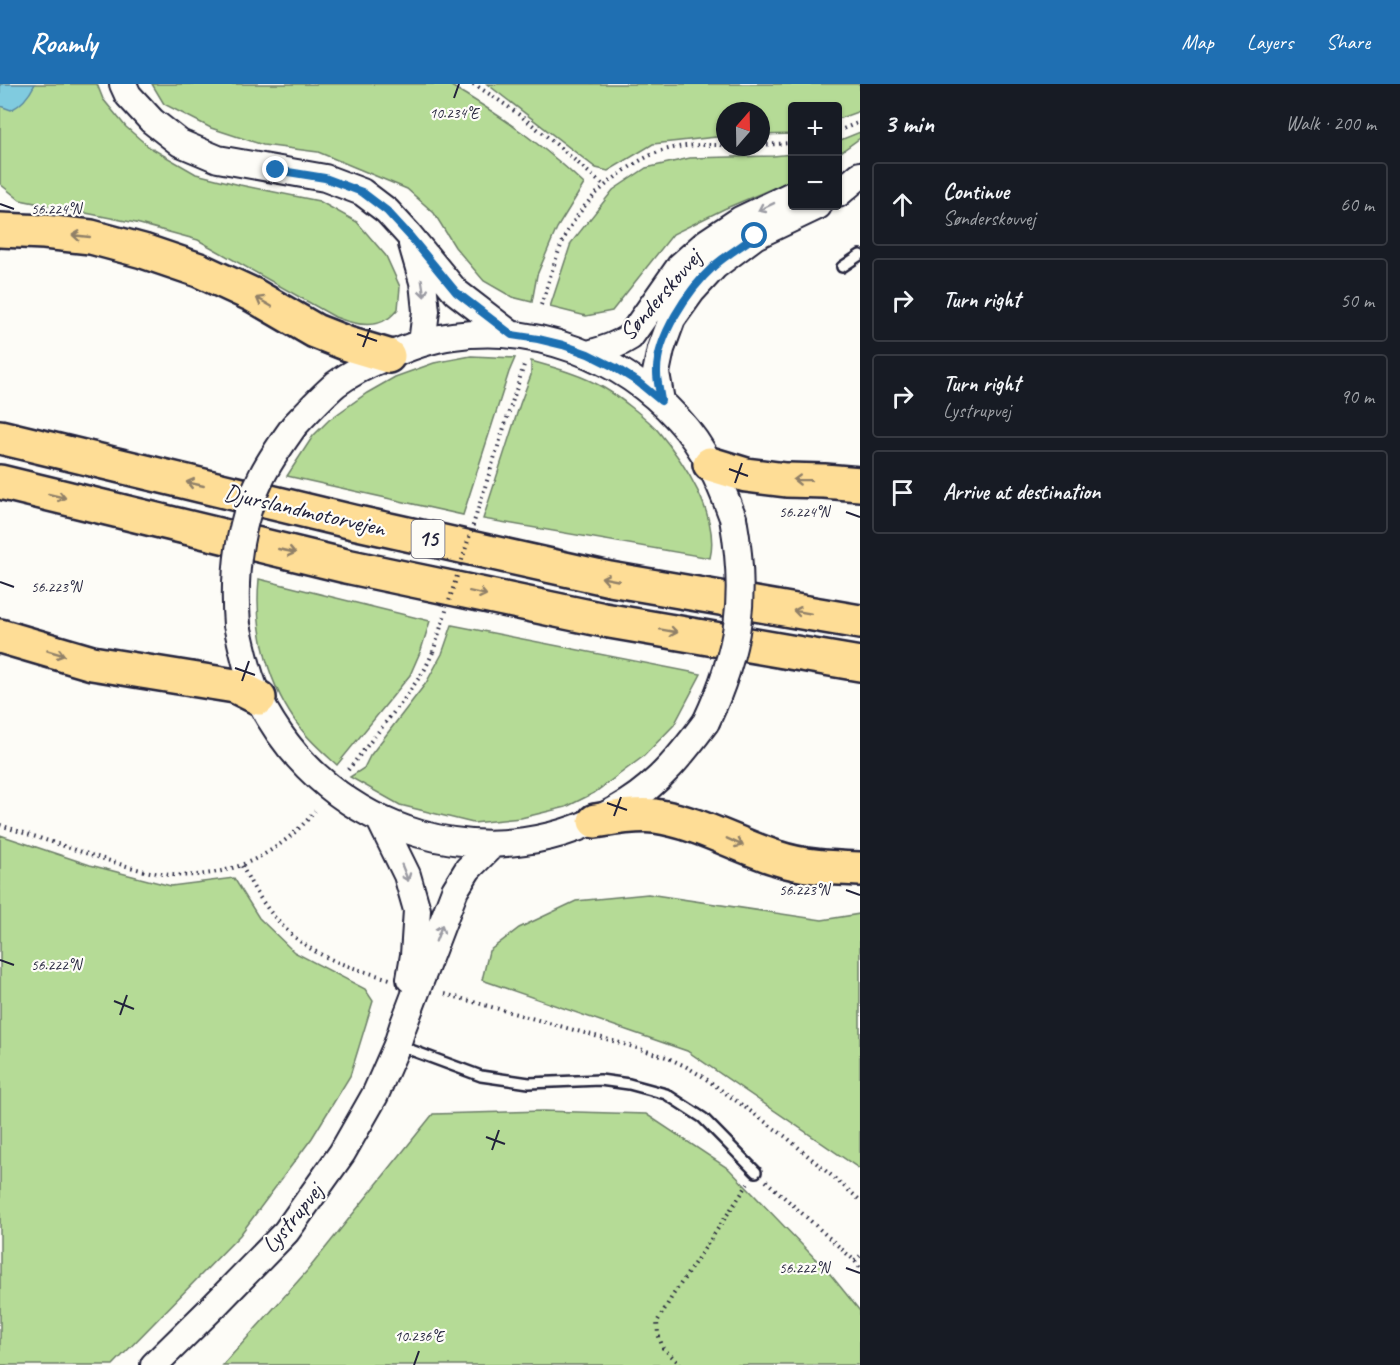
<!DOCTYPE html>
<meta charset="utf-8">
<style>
:root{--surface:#171b24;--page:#20242c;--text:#f1f3f6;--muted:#9ea1a6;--line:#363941;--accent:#1f6fb2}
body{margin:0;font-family:Caveat,sans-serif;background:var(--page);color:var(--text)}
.controls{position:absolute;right:18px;top:18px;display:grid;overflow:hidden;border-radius:6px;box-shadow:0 2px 4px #0004}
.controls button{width:54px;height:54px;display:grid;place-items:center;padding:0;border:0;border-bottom:2px solid var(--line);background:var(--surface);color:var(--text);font:30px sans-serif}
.compass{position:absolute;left:716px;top:18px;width:54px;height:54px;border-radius:50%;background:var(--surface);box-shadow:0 2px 4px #0004;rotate:20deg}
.stop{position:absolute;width:18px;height:18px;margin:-14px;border:4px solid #1f6fb2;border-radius:50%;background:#fff}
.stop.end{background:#1f6fb2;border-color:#fff;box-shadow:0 2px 6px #0008}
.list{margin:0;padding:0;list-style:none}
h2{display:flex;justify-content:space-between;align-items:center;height:78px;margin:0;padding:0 24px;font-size:26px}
h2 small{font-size:20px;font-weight:400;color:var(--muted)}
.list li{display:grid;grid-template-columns:39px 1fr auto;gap:18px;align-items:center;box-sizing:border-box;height:84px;margin:0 12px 12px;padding:0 12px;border:2px solid var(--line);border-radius:6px}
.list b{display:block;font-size:22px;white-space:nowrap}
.list p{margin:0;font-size:20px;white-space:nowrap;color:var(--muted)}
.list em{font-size:20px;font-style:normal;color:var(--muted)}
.icon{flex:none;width:33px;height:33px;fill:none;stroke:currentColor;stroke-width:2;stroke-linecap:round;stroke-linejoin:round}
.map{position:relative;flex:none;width:860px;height:1281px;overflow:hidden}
header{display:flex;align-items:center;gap:36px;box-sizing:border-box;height:84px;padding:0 30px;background:var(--accent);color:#fff}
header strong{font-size:28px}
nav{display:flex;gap:33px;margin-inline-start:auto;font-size:21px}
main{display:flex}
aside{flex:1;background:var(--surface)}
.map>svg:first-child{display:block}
.green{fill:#b5db96;stroke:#6c7e68;stroke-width:1.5}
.water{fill:#80cbdf;stroke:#5a879d;stroke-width:1.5}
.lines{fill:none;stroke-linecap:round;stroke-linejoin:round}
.lane-casing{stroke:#22223b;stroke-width:14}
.secondary-casing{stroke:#22223b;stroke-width:30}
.highway-casing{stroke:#22223b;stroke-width:38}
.path{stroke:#22223b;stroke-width:4;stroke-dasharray:1.5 4.5;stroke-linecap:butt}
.lane{stroke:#fdfcf7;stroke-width:9}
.secondary{stroke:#fdfcf7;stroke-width:26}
.highway{stroke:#fedd96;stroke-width:33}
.secondary-bridge-casing{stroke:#22223b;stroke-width:30;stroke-linecap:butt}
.path-bridge{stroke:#22223b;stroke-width:4;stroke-dasharray:1.5 4.5;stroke-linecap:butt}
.secondary-bridge{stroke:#fdfcf7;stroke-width:26}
.oneway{stroke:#9a9aa2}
.oneway2{stroke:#908068}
.route{stroke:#1f6fb2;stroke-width:8}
.ticks{fill:none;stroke:#22223b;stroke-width:2}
.labels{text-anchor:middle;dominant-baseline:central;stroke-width:4.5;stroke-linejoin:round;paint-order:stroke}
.shield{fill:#fdfcf7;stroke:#646373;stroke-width:1.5}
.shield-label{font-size:22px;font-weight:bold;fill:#22223b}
.street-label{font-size:24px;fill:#22223b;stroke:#fdfcf7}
.ticks-label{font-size:15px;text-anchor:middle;fill:#22223b;stroke:#fdfcf7;stroke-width:4.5;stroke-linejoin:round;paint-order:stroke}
</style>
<header>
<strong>Roamly</strong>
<nav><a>Map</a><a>Layers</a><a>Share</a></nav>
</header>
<main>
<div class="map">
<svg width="860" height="1281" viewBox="0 0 860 1281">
<rect width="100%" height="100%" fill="#fdfcf7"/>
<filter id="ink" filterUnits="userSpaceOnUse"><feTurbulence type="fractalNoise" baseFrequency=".0167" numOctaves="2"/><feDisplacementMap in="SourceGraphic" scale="12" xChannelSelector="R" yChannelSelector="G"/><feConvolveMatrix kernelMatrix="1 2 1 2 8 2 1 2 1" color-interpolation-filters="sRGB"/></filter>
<g filter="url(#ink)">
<path class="green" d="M 0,0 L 97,0 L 103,15 L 126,43 L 149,63 L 196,90 L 240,101 L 319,117 L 357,138 L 386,172 L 400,203 L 398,225 C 395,228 391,233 387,235 C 373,245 350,239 335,233 L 198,156 L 136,139 L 20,116 L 0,100 Z
M 152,0 L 448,0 C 497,29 543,60 584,100 L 557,144 L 537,191 L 532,218 L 512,213 L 484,197 L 455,163 L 434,129 L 407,105 L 318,68 L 263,61 L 211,44 L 164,20 Z
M 487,0 L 860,0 L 860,27 L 838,35 L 838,22 L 792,22 L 792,50 L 761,51 L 761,27 L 725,27 L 725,52 L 653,60 L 608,87 L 596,84 Z
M 860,48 L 860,54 L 838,70 L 838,57 Z
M 792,70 L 792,96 L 724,125 L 673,150 L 612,227 L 586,232 L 550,223 L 571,159 L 613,106 L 646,84 L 690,74 L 773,72 Z
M 471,272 L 515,274 L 509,288 L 463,431 L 287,392 L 313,352 L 329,336 L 367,309 L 395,293 L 434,279 Z
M 531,277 C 556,284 582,291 604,304 C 618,312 648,335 658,347 C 684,378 720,432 710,474 L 483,435 L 520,320 L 531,291 Z
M 259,495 L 430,537 L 421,566 L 410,591 L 337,681 C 325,670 311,658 301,645 C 268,602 254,548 259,495 Z
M 452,541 L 701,590 L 674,641 L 644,672 L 594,709 L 566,723 L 521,734 L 473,739 L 400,721 L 350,693 L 364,684 L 370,672 L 426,599 L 442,570 Z
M 0,751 L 90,781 L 171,802 L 234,794 L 259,834 L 294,868 L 365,905 L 373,917 L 350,992 L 312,1054 L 240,1151 L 113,1281 L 0,1281 Z
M 648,810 L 822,836 L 860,830 L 860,1085 L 687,967 L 482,896 L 489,867 L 519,844 L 576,817 Z
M 542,1027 L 646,1030 L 729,1085 L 830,1190 L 860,1227 L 860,1281 L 223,1281 L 307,1187 L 433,1030 Z"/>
<path class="water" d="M 0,0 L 35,0 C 30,10 22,21 11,26 L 0,22 Z"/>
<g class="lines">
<g class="lane-casing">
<path id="lane" d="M 842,183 L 860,171
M 400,962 L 481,992 L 529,999 L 600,996 L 629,1000 L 666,1010 L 703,1034 L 756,1088"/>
</g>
<g class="secondary-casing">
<path id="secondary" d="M 123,0 L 128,11 L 152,37 L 180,59 L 218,75 L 325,94 L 362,108 L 387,127 L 409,151 L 456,208 L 512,251
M 838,110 L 860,91
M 412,160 L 423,198 L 426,227 L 422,259
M 588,270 C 604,266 616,262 630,253 L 680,182 L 707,158 L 740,136 L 792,111
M 661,317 L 656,289 L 661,265 L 672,235 L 692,207 L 715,182 L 755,152 L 818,122
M 294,342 C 308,327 321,313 336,300 C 351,289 367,281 384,274 C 406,264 429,255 453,252 C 536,240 622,273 678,335 C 704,363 720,398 733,434
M 237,541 C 243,567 248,592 259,615 C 328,753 496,802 627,719 C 660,698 683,669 706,638
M 380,736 L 407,791 L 417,826 L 414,871 L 410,895
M 154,1281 L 213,1223 L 286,1148 L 342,1069 L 375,1011 L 397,961 L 403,942 L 455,806 L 468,785 L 493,760"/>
</g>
<g class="highway-casing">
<path id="highway" d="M 0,146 L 44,148 L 91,153 L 143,167 L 199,186 L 253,211 L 315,247 L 348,260 L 388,272
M 0,353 L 353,438 L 610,495 L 860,538
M 710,380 L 746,391 L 786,396 L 824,397 L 860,400
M 0,398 L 346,482 L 604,536 L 860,580
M 0,552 L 92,579 L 235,602 L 259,614
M 595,737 C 614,734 636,730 655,732 C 698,738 736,761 777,774 C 803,783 833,784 860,785"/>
</g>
<path class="path" d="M 473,0 C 521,28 562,65 603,101
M 838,47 L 860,38
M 761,61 L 792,59
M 541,221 C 549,198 556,169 568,147 C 583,120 599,105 624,87 C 637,78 650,70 665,66 C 685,60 705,61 725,61
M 485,403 L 525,278
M 348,686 L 405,614 L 425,585 L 433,568
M 0,741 C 30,751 61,761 91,771 C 117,779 144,789 171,791 C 228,795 279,771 315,727
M 242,782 C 248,794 255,807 263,818 C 298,868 334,879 390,895
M 445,910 L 624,960 L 666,973 L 685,982 L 702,992 L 786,1053 L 860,1116
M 766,1097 L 855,1177 L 860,1184
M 855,1177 L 860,1172
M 681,1281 L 663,1264 L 658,1250 L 657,1238 L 673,1211 L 748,1100"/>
<use href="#lane" class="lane"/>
<use href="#secondary" class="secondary"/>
<use href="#highway" class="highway"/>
<g class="secondary-bridge-casing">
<path id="secondary-bridge" d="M 237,541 C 233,490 238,439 262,392 C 271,374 283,358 294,342
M 706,638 C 740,566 747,512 733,434"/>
</g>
<path class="path-bridge" d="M 433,568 L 485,403"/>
<use href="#secondary-bridge" class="secondary-bridge"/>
</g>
<defs><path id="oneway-shaft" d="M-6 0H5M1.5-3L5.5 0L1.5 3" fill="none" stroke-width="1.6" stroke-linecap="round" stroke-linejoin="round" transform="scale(1.5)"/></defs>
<g class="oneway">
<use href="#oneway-shaft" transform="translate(766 123) rotate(154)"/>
<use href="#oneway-shaft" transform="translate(423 204) rotate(81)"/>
<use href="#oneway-shaft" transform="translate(405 789) rotate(68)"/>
<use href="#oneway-shaft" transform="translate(439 849) rotate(-69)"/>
</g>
<g class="oneway2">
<use href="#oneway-shaft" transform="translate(81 152) rotate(-174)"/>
<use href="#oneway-shaft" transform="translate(264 218) rotate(-150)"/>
<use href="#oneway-shaft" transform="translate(802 396) rotate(-179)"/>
<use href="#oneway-shaft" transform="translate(195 400) rotate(-167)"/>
<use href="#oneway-shaft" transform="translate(57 412) rotate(13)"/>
<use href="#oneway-shaft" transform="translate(287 467) rotate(13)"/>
<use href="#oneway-shaft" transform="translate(610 495) rotate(-169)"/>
<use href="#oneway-shaft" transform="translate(478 509) rotate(12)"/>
<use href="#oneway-shaft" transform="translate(802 528) rotate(-170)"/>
<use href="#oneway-shaft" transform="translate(669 547) rotate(10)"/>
<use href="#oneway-shaft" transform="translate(56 569) rotate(16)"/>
<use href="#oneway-shaft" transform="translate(735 758) rotate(24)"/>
</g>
</g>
<g class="lines" filter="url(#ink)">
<path class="route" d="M 276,86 L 325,94 L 362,108 L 387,127 L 409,151 L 456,208 L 512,251 L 538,255 L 563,261 L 588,270 L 614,283 L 638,298 L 661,317 C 660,308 657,298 657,289 C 656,253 688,206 714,182 C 726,171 742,162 755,152"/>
</g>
<path class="ticks" d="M 454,14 L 459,0M 0,120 L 14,125M 357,250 L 377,257M 363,263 L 370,244M 729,385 L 748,392M 735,399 L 742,379M 846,428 L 860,433M 0,498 L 14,503M 235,584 L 255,591M 242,597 L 249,577M 607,719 L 627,726M 614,732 L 621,713M 846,806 L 860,811M 0,876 L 14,881M 114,917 L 134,925M 120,931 L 127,911M 486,1053 L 505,1060M 492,1066 L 499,1046M 846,1184 L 860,1189M 414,1281 L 419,1267"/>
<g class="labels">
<rect class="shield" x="411.5" y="436" width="33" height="38" rx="4.5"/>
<g class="shield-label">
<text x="428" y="455">15</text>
</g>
<g class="street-label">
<text transform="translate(660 211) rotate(-49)">Sønderskovvej</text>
<text transform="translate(305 426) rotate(13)">Djurslandmotorvejen</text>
<text transform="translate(292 1134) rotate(-51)">Lystrupvej</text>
</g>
</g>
<g class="ticks-label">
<text x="454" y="34">10.234°E</text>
<text x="56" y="130">56.224°N</text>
<text x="804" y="433">56.224°N</text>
<text x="56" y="508">56.223°N</text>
<text x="804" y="811">56.223°N</text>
<text x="56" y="886">56.222°N</text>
<text x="804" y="1189">56.222°N</text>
<text x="419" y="1257">10.236°E</text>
</g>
</svg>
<div class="controls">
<button>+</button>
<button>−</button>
</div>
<svg class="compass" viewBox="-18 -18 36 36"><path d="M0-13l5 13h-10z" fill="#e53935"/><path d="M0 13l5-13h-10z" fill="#9ea1a6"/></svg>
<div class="stop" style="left:755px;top:152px"></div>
<div class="stop end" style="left:276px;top:86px"></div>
</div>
<aside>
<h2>3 min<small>Walk · 200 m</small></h2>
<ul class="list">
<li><svg class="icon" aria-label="ahead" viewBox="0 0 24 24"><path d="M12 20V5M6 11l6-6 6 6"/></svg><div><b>Continue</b><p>Sønderskovvej</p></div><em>60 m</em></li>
<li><svg class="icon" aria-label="right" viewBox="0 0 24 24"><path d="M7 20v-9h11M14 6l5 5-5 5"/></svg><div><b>Turn right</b></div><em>50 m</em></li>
<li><svg class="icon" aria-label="right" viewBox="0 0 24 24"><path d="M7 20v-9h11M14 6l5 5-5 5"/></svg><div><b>Turn right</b><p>Lystrupvej</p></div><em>90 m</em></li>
<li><svg class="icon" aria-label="arrive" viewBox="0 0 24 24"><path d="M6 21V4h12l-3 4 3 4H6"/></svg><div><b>Arrive at destination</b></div></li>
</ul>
</aside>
</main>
